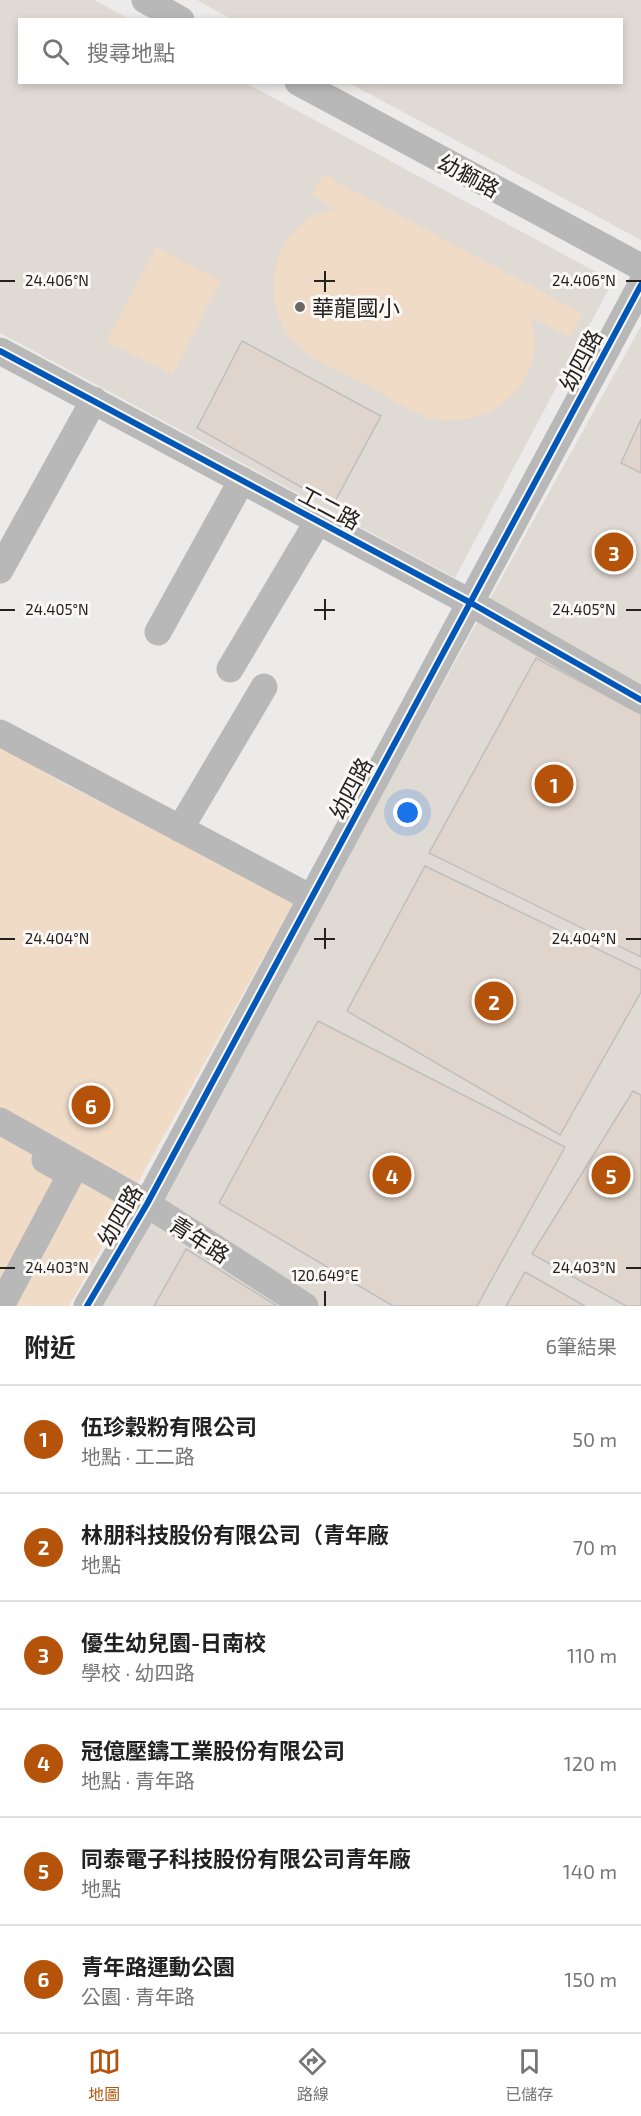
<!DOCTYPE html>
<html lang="zh-TW">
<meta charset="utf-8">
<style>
:root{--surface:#fff;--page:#f2f2f2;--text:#222;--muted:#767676;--line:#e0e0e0;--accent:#b45309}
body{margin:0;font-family:"Exo 2","Noto Sans TC",sans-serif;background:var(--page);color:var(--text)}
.you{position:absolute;left:408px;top:813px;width:21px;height:21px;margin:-15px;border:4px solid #fff;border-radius:50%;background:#1a73e8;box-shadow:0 0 0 9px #1a73e833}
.badge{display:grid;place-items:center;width:39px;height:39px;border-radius:50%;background:var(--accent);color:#fff;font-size:20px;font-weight:700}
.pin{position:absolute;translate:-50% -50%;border:3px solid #fff;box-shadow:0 2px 6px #0006}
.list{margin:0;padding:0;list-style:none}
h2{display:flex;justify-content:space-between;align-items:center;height:78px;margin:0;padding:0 24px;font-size:26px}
h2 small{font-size:20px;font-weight:400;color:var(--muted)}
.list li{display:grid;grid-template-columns:39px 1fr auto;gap:18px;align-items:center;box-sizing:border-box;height:108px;padding:0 24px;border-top:2px solid var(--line)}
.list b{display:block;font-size:22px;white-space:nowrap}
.list p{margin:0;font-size:20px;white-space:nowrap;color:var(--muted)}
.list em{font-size:20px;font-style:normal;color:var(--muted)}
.icon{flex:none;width:33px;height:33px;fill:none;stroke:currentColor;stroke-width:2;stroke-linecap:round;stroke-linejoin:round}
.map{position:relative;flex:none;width:641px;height:1306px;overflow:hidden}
.search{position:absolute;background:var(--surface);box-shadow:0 3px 9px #0003;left:18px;right:18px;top:18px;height:66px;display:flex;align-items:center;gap:15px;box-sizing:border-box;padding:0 21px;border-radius:0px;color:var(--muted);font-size:22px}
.sheet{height:726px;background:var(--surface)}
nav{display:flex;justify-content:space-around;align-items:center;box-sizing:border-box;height:84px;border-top:2px solid var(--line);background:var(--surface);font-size:16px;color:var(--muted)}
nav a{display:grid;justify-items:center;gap:3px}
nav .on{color:var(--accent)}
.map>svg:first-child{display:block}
.built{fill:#e0dad5}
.green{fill:#f0dbc7}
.building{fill:#e0d5cc;stroke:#bfbebc;stroke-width:1.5}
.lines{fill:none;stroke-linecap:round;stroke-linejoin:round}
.minor{stroke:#b8b8b8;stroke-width:27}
.cycleway-casing{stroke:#fbf8f5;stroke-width:10}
.cycleway{stroke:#0057b8;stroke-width:6}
.ticks{fill:none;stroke:#232220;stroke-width:2}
.poi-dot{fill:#6a6866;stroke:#fbf8f5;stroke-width:2}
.labels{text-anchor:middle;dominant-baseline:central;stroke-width:6;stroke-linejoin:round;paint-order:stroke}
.street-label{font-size:22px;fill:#232220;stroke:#fbf8f5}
.poi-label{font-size:22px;fill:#232220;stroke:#fbf8f5;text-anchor:start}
.ticks-label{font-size:15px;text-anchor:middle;fill:#232220;stroke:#fbf8f5;stroke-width:6;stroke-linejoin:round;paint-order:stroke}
</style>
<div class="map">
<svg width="641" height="1306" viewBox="0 0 641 1306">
<rect width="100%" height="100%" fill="#edebe9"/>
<path class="built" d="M 0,0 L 94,0 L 130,19 L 20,20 L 20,82 L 246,83 L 613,281 L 455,578 L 0,333 Z
M 197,0 L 641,0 L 641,240 L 349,83 L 622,82 L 622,20 L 233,20 Z
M 641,326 L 641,1306 L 99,1306 Z"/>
<path class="green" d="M 323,174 L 583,314 L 570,337 L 532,317 C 532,327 536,339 535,349 C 527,399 480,429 431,418 C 414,415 387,396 371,387 C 350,376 325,367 306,353 C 263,322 262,252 306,220 C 313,214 327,212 335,209 L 312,195 Z
M 156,247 L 221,280 L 173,374 L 106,342 Z
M 0,746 L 65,784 L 178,840 L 293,904 L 69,1306 L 0,1306 Z"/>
<path class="building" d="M 242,341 L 381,416 L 333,505 L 197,428 Z
M 641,419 L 641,473 L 621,463 Z
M 536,658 L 641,714 L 641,957 L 429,853 Z
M 425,866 L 641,970 L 641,992 L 560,1135 L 347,1011 Z
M 318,1021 L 565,1147 L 477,1306 L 393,1306 L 219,1203 Z
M 633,1091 L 641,1095 L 641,1306 L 626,1306 L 532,1254 Z
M 186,1249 L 277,1306 L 154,1306 Z
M 525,1272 L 585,1306 L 506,1306 Z"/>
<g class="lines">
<path class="minor" d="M 145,0 L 181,20
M 298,82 L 641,267
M 0,351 L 471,603 L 641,700
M 0,570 L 94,400
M 158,632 L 242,480
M 230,669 L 318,521
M 0,733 L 311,898
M 180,829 L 264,687
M 0,1121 L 147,1204 L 305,1306
M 1,1306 L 71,1174 L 45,1160
M 87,1306 L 147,1204 L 641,285"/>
<g class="cycleway-casing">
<path id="cycleway" d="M 0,351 L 471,603 L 641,700
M 87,1306 L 147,1204 L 641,285"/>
</g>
<use href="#cycleway" class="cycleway"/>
</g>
<path class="ticks" d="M 325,271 L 325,292M 0,281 L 15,281M 314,281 L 335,281M 626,281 L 641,281M 325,599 L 325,620M 0,610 L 15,610M 314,610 L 335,610M 626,610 L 641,610M 325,928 L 325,949M 0,939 L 15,939M 314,939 L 335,939M 626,939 L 641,939M 0,1268 L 15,1268M 626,1268 L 641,1268M 325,1291 L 325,1306"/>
<circle class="poi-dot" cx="300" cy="307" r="6"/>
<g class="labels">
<g class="street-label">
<text transform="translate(469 175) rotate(28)">幼獅路</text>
<text transform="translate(580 360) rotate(-62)">幼四路</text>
<text transform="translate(330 507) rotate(28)">工二路</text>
<text transform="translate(350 788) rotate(-62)">幼四路</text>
<text transform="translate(119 1215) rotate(-60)">幼四路</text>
<text transform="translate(200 1239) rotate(33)">青年路</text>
</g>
<g class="poi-label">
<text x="312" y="307">華龍國小</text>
</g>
</g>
<g class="ticks-label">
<text x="57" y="286">24.406°N</text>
<text x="584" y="286">24.406°N</text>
<text x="57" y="615">24.405°N</text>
<text x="584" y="615">24.405°N</text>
<text x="57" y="944">24.404°N</text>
<text x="584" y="944">24.404°N</text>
<text x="57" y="1273">24.403°N</text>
<text x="584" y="1273">24.403°N</text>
<text x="325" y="1281">120.649°E</text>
</g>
</svg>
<div class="you"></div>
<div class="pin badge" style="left:554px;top:784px">1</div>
<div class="pin badge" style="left:494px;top:1001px">2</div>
<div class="pin badge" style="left:614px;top:552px">3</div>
<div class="pin badge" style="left:392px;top:1175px">4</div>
<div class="pin badge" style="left:611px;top:1175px">5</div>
<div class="pin badge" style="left:91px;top:1105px">6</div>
<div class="search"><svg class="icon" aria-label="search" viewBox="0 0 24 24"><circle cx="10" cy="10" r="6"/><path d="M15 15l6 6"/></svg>搜尋地點</div>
</div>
<section class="sheet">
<h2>附近<small>6筆結果</small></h2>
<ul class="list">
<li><span class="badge">1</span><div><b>伍珍穀粉有限公司</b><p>地點 · 工二路</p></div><em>50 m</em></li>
<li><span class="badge">2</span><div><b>林朋科技股份有限公司（青年廠</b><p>地點</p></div><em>70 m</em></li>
<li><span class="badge">3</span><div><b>優生幼兒園-日南校</b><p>學校 · 幼四路</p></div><em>110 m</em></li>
<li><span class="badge">4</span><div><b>冠億壓鑄工業股份有限公司</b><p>地點 · 青年路</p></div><em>120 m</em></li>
<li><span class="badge">5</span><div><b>同泰電子科技股份有限公司青年廠</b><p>地點</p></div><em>140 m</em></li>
<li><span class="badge">6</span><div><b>青年路運動公園</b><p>公園 · 青年路</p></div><em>150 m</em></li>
</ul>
</section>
<nav>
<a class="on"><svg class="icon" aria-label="map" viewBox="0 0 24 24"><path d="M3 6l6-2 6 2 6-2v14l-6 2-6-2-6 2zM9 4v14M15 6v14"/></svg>地圖</a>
<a><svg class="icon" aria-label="directions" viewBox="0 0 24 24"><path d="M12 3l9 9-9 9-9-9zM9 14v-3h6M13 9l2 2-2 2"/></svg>路線</a>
<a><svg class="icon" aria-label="saved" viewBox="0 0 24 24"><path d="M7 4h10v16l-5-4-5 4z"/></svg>已儲存</a>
</nav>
